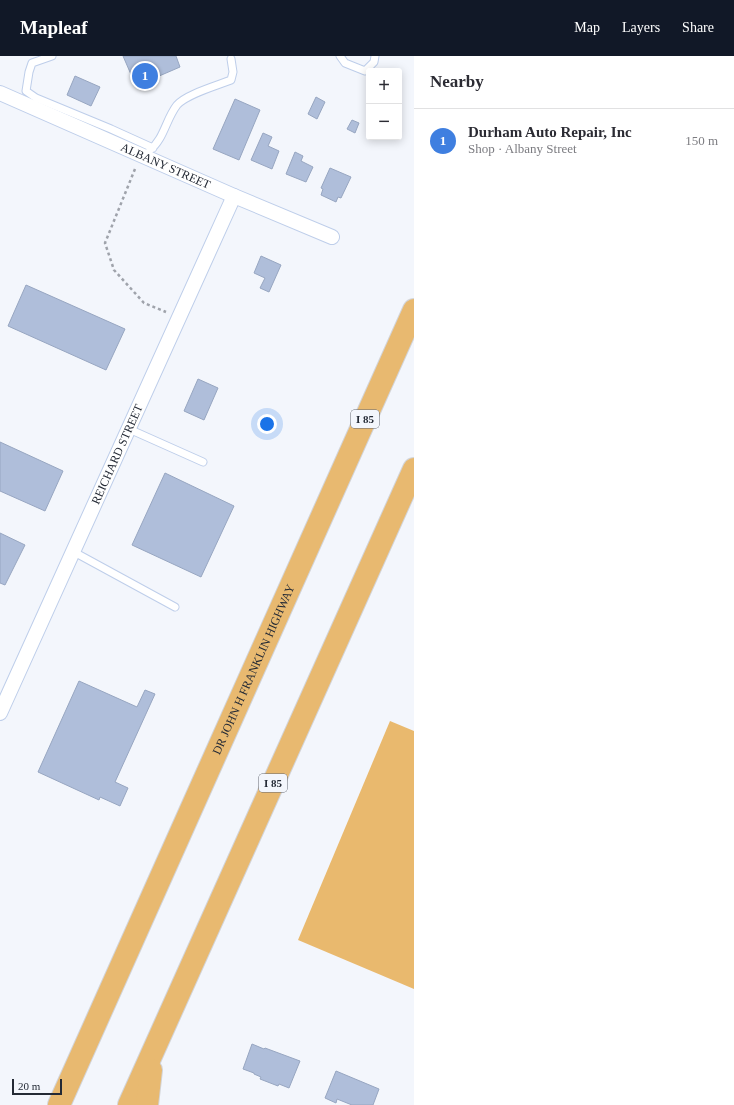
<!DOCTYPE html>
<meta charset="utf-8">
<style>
:root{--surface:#fff;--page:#f7f7f7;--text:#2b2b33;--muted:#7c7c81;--line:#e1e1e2;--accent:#111827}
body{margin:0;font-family:Georgia,serif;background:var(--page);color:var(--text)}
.controls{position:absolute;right:12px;top:12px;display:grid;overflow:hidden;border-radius:4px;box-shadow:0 2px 10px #0003}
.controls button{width:36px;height:36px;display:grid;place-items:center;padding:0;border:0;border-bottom:1px solid var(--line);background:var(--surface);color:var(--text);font:20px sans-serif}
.scale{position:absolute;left:12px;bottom:10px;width:50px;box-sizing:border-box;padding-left:4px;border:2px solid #242a35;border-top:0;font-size:11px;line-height:14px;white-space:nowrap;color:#242a35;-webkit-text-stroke:3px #f3f6fc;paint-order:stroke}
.you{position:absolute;left:267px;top:368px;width:14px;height:14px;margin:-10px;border:3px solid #fff;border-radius:50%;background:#1a73e8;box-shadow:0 0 0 6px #1a73e833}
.badge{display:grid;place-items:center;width:26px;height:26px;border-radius:50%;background:var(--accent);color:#fff;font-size:13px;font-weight:700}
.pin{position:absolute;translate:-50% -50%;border:2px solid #fff;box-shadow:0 1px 4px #0006}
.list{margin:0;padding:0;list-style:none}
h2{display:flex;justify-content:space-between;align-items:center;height:52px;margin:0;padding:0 16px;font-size:17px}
h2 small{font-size:13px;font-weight:400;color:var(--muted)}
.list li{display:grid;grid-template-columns:26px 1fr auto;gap:12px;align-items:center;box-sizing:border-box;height:64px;padding:0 16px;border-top:1px solid var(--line)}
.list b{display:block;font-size:15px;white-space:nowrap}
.list p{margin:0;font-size:13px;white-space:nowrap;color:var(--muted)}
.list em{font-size:13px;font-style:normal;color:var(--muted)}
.map{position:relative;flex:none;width:414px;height:1049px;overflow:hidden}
header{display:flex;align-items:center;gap:24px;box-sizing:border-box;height:56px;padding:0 20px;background:var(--accent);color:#fff}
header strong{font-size:19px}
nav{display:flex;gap:22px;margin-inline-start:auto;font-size:14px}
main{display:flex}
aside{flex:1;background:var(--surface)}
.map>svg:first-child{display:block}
.green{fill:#e9b96e}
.building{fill:#afbeda;stroke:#97a6c1}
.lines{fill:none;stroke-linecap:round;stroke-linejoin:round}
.service-casing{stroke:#beceea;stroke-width:9}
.minor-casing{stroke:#beceea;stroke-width:16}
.motorway-casing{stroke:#d3d4d7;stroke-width:24}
.path{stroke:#9fa3ab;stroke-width:2.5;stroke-dasharray:3 3;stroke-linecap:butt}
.service{stroke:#fff;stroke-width:7}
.minor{stroke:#fff;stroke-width:14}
.motorway{stroke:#e8b970;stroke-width:22}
.labels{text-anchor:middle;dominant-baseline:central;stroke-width:3;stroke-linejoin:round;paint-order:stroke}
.shield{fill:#f3f6fc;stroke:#626771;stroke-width:1}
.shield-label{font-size:11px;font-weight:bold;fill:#242a35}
.street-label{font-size:12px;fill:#242a35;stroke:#f3f6fc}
</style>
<header>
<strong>Mapleaf</strong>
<nav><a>Map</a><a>Layers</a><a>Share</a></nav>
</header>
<main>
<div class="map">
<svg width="414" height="1049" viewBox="0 0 414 1049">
<rect width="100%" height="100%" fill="#f3f6fc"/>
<path class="green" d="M 390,665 L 414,675 L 414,933 L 298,884 Z"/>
<path class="building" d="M 123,0 L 176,0 L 180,11 L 136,30 Z
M 75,20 L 100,31 L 91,50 L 67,39 Z
M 316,41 L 325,46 L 317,63 L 308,58 Z
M 235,43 L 260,54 L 239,104 L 213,93 Z
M 352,64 L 359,67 L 355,77 L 347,73 Z
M 263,77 L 272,81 L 268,90 L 279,95 L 272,113 L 251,104 Z
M 295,96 L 303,100 L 301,105 L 313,111 L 306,126 L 286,118 Z
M 330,112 L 351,121 L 341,142 L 338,141 L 336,146 L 321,139 L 323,133 L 321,132 Z
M 261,200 L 281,209 L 269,236 L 260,232 L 265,222 L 254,217 Z
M 26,229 L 125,273 L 106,314 L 8,270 Z
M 198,323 L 218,332 L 204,364 L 184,355 Z
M 0,386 L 63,415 L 45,455 L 0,435 Z
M 165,417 L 234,450 L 201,521 L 132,489 Z
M 0,477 L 25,489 L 5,529 L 0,527 Z
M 79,625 L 137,651 L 145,634 L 155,638 L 115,726 L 128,732 L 120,750 L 100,741 L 99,744 L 38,716 Z
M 252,988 L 264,993 L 265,992 L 300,1005 L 289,1032 L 279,1028 L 278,1030 L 260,1023 L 261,1021 L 254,1018 L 254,1017 L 243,1013 Z
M 336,1015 L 379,1033 L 373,1049 L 352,1049 L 337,1043 L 336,1047 L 325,1042 Z"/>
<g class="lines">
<g class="service-casing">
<path id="service" d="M 52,0 L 32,7 L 29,16 L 26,35 L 36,42 L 111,73 L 153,92
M 340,0 L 345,7 L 365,15 L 374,6 L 375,0
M 150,94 C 164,83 166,63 177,49 C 187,38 216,30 231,24 L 233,16 L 231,3
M 129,373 L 203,406
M 74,496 L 175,551"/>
</g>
<g class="minor-casing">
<g id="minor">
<path id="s1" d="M 0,37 L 234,140 L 332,181"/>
<path id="s2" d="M 0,657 L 234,140"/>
</g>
</g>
<g class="motorway-casing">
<g id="motorway">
<path id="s3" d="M 59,1049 L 414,254"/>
<path d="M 129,1049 L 414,413"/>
<path d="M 147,1049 L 151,1014"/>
</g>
</g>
<path class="path" d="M 135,113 L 105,187 L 114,214 L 144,247 L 166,256"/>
<use href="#service" class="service"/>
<use href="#minor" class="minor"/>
<use href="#motorway" class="motorway"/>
</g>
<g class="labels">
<g class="shield">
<rect x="351" y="354" width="28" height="18" rx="3"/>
<rect x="259" y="718" width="28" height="18" rx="3"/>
</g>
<g class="shield-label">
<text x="365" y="363">I 85</text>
<text x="273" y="727">I 85</text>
</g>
<g class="street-label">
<text stroke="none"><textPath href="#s1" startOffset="181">ALBANY STREET</textPath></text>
<text stroke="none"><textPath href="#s2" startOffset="284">REICHARD STREET</textPath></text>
<text stroke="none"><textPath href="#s3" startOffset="477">DR JOHN H FRANKLIN HIGHWAY</textPath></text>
</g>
</g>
</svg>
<div class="controls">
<button>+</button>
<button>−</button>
</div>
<div class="scale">20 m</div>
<div class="you"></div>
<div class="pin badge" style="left:145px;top:20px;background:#3f7fe0">1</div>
</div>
<aside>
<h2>Nearby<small></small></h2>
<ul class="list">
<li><span class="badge" style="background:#3f7fe0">1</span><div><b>Durham Auto Repair, Inc</b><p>Shop · Albany Street</p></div><em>150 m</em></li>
</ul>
</aside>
</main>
